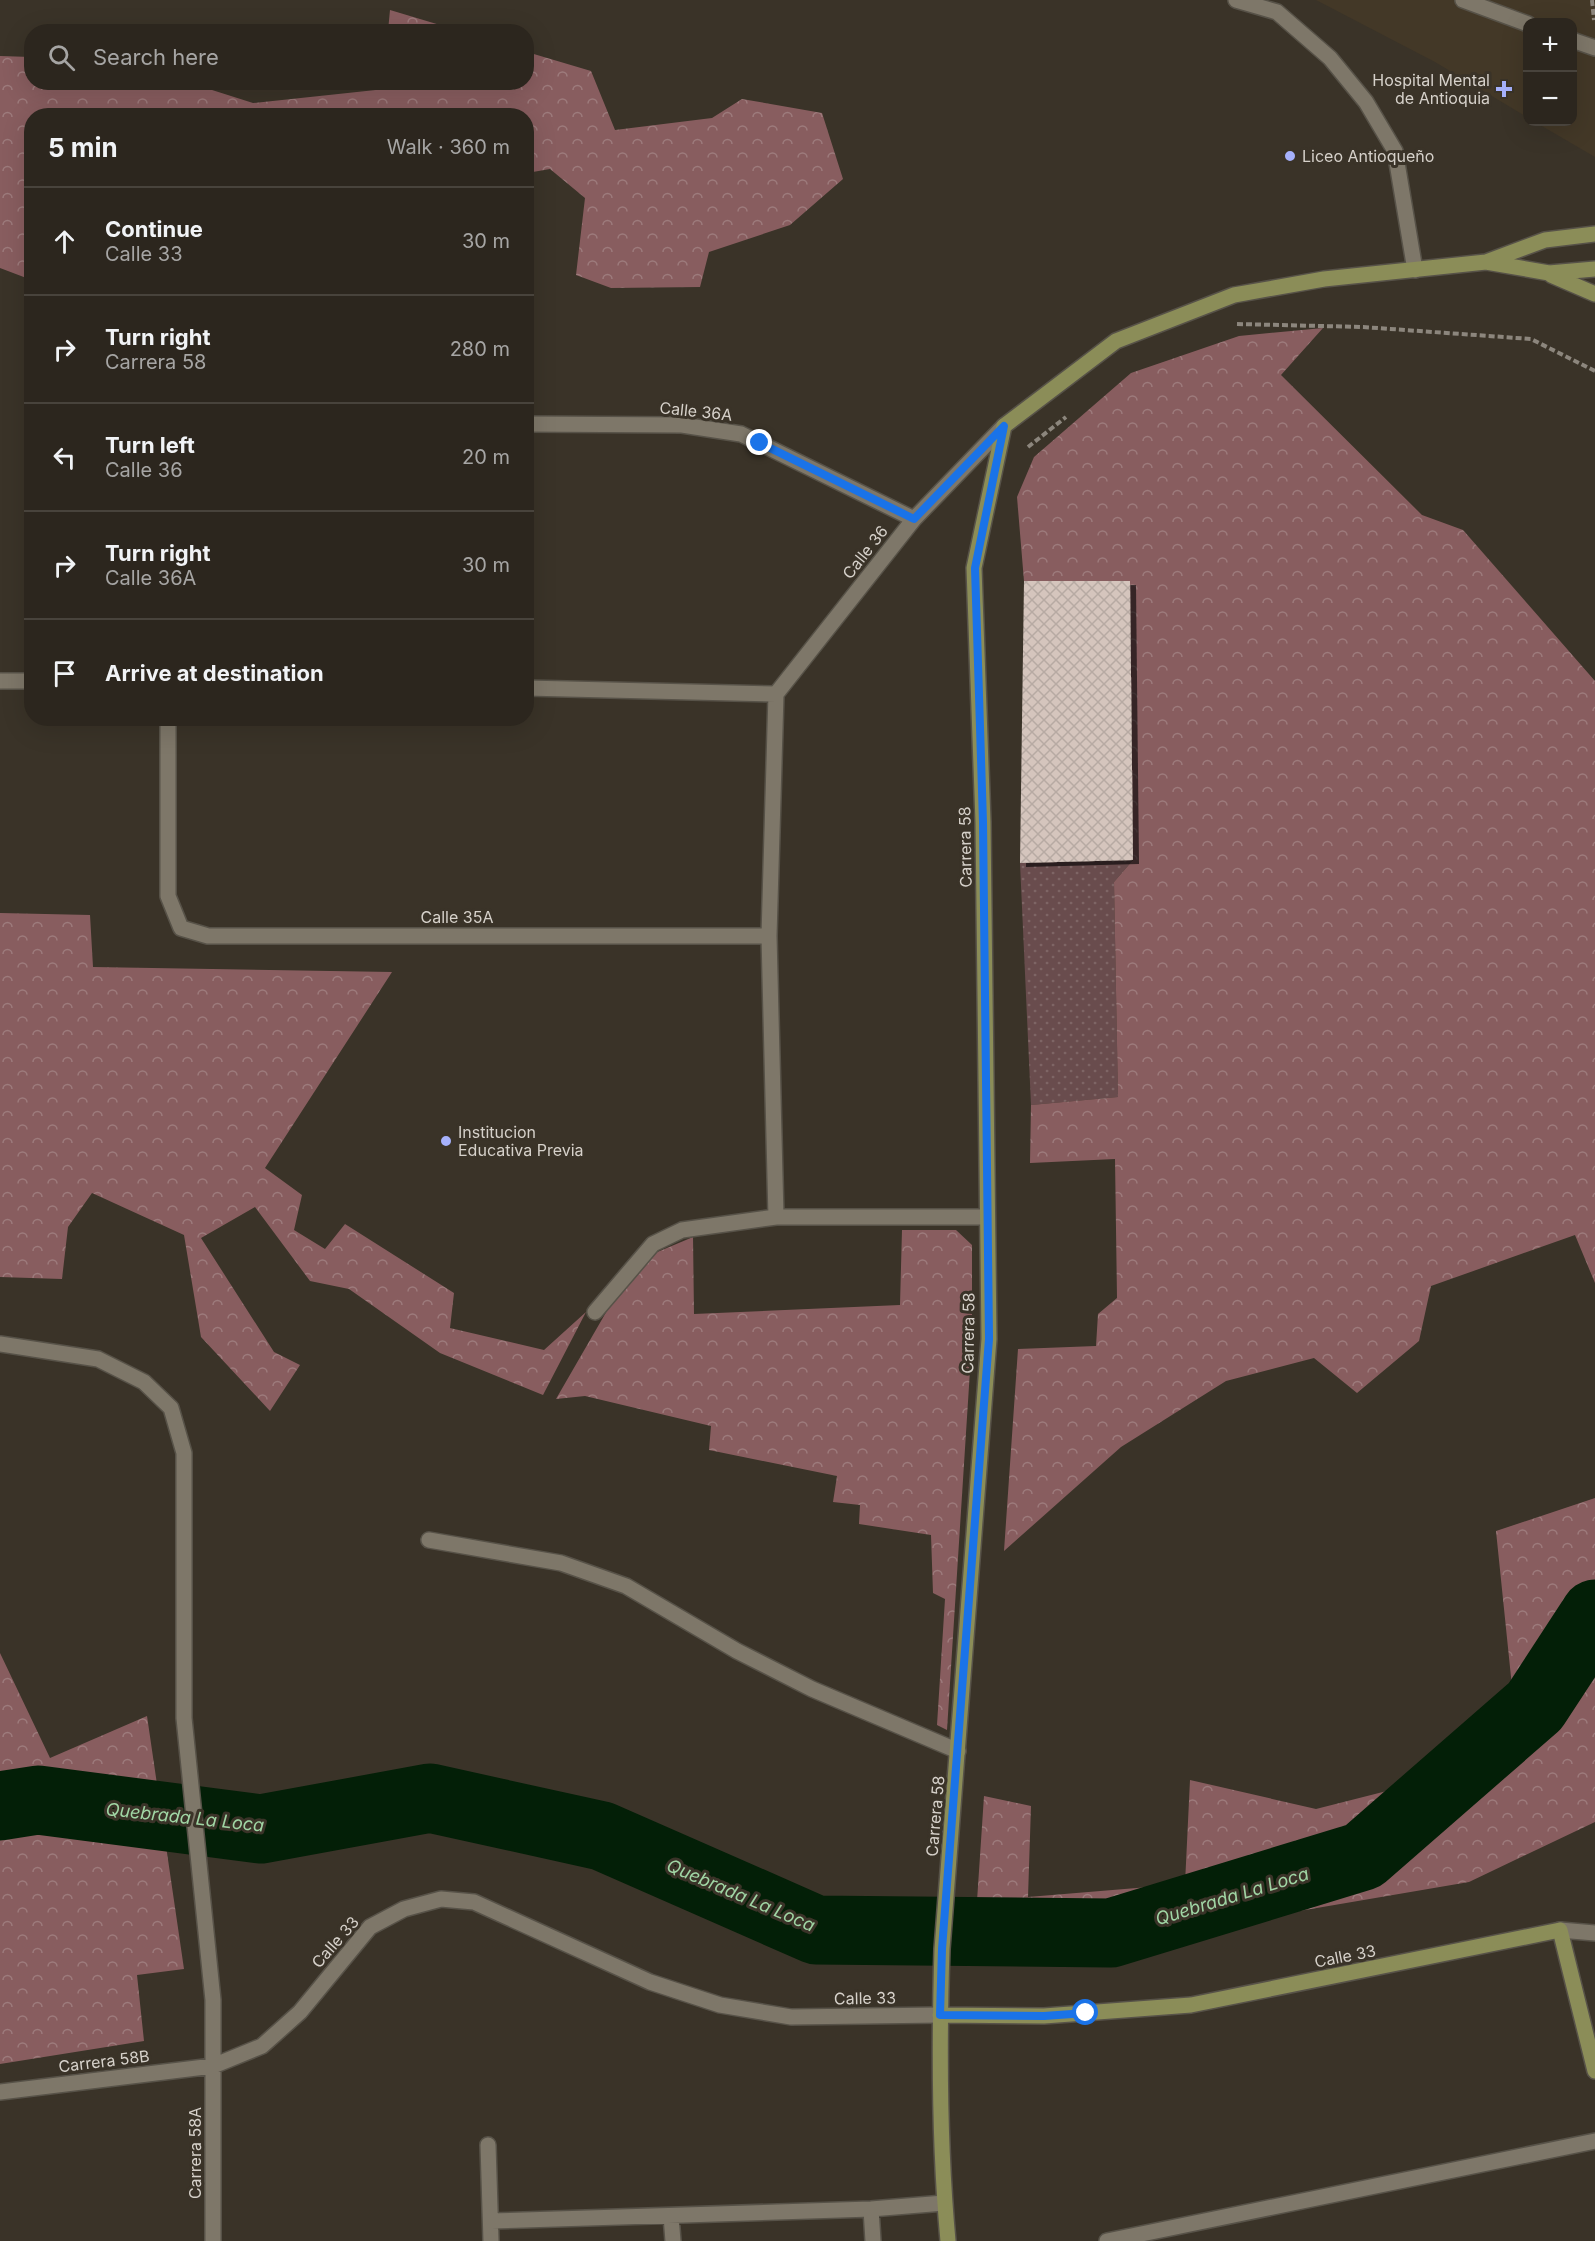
<!DOCTYPE html>
<meta charset="utf-8">
<style>
:root{--surface:#2c261e;--page:#342e27;--text:#f1f3f6;--muted:#a6a5a4;--line:#48433c}
body{margin:0;font-family:Inter,sans-serif;background:var(--page);color:var(--text)}
.controls{position:absolute;right:18px;top:18px;display:grid;overflow:hidden;border-radius:12px;box-shadow:0 6px 24px #0002}
.controls button{width:54px;height:54px;display:grid;place-items:center;padding:0;border:0;border-bottom:2px solid var(--line);background:var(--surface);color:var(--text);font:30px sans-serif}
.stop{position:absolute;width:18px;height:18px;margin:-14px;border:4px solid #1a73e8;border-radius:50%;background:#fff}
.stop.end{background:#1a73e8;border-color:#fff;box-shadow:0 2px 6px #0008}
.list{margin:0;padding:0;list-style:none}
h2{display:flex;justify-content:space-between;align-items:center;height:78px;margin:0;padding:0 24px;font-size:26px}
h2 small{font-size:20px;font-weight:400;color:var(--muted)}
.list li{display:grid;grid-template-columns:39px 1fr auto;gap:18px;align-items:center;box-sizing:border-box;height:108px;padding:0 24px;border-top:2px solid var(--line)}
.list b{display:block;font-size:22px;white-space:nowrap}
.list p{margin:0;font-size:20px;white-space:nowrap;color:var(--muted)}
.list em{font-size:20px;font-style:normal;color:var(--muted)}
.icon{flex:none;width:33px;height:33px;fill:none;stroke:currentColor;stroke-width:2;stroke-linecap:round;stroke-linejoin:round}
.map{position:relative;flex:none;width:1595px;height:2241px;overflow:hidden}
.search{position:absolute;background:var(--surface);box-shadow:0 6px 24px #0002;left:24px;top:24px;width:510px;height:66px;display:flex;align-items:center;gap:15px;box-sizing:border-box;padding:0 21px;border-radius:24px;color:var(--muted);font-size:22px}
.panel{position:absolute;background:var(--surface);box-shadow:0 6px 24px #0002;left:24px;top:108px;width:510px;height:618px;border-radius:24px}
.map>svg:first-child{display:block}
.built{fill:#433827}
.green{fill:url(#green-dots)}
.forest{fill:url(#forest-crowns)}
.lines{fill:none;stroke-linecap:round;stroke-linejoin:round}
.river{stroke:#031f07;stroke-width:69}
.building{fill:url(#building-cross-hatch);filter:url(#shadow)}
.minor-casing{stroke:#575248;stroke-width:18}
.major-casing{stroke:#575248;stroke-width:18}
.path{stroke:#8c867d;stroke-width:4;stroke-dasharray:6 3;stroke-linecap:butt}
.minor{stroke:#7e7769;stroke-width:15}
.major{stroke:#8b8d58;stroke-width:15}
.route{stroke:#1a73e8;stroke-width:8}
.poi-dot{fill:#a6b1fc;stroke:#3a3328;stroke-width:2}
.labels{text-anchor:middle;dominant-baseline:central;stroke-width:6;stroke-linejoin:round;paint-order:stroke}
.poi-label{font-size:16px;fill:#d6d1ca;stroke:#3a3328;text-anchor:start}
.street-label{font-size:16px;fill:#d6d1ca;stroke:#3a3328}
.water-label{font-size:18px;font-style:italic;fill:#a0d5a4;stroke:#3a3328}
</style>
<div class="map">
<svg width="1595" height="2241" viewBox="0 0 1595 2241">
<defs>
<pattern id="green-dots" width="8" height="8" patternUnits="userSpaceOnUse" patternTransform="scale(1.5)"><rect width="8" height="8" fill="#694c4d"/><path d="M2 2h.1M6 6h.1" fill="none" stroke="#7e6565" stroke-width="1.8" stroke-linecap="round"/></pattern>
<pattern id="forest-crowns" width="20" height="18" patternUnits="userSpaceOnUse" patternTransform="scale(1.5)"><rect width="20" height="18" fill="#885d5f"/><path d="M2 6a3 3 0 1 1 6 0M12 15a3 3 0 1 1 6 0" fill="none" stroke="#9d7b7c"/></pattern>
<pattern id="building-cross-hatch" width="8" height="8" patternUnits="userSpaceOnUse" patternTransform="scale(1.5)"><rect width="8" height="8" fill="#d5c5bd"/><path d="M0 0l8 8M0 8l8-8" fill="none" stroke="#b7aaa3"/></pattern>
<filter id="shadow"><feDropShadow dx="6" dy="4" stdDeviation="0" flood-color="#0009"/></filter>
</defs>
<rect width="100%" height="100%" fill="#3a3328"/>
<path class="built" d="M 1316,0 L 1595,0 L 1595,157 L 1535,122 L 1572,122 L 1572,22 L 1528,22 L 1527,117 L 1435,62 Z"/>
<path class="green" d="M 1133,860 L 1114,882 L 1118,1097 L 1031,1105 L 1020,863 Z"/>
<path class="forest" d="M 390,10 L 460,31 L 388,31 Z
M 527,52 L 591,71 L 615,130 L 712,118 L 742,99 L 822,113 L 843,179 L 790,225 L 709,252 L 700,287 L 611,288 L 576,275 L 585,198 L 550,169 L 527,173 L 526,116 L 32,116 L 32,358 L 25,357 L 29,279 L 0,268 L 0,56 L 31,57 L 32,82 L 190,83 L 253,103 L 385,89 L 386,83 L 526,82 Z
M 1323,328 L 1281,375 L 1422,515 L 1463,530 L 1595,681 L 1595,1283 L 1575,1235 L 1431,1286 L 1419,1341 L 1357,1393 L 1314,1358 L 1226,1381 L 1121,1447 L 1004,1551 L 1018,1349 L 1096,1346 L 1098,1314 L 1117,1298 L 1115,1159 L 1030,1163 L 1031,1105 L 1118,1097 L 1114,882 L 1133,860 L 1130,581 L 1024,581 L 1017,497 L 1034,457 L 1131,373 L 1239,336 Z
M 0,913 L 90,915 L 93,967 L 392,972 L 265,1168 L 302,1195 L 294,1230 L 325,1249 L 345,1224 L 454,1293 L 450,1328 L 544,1350 L 586,1312 L 543,1395 L 440,1353 L 349,1289 L 310,1281 L 255,1207 L 201,1238 L 274,1352 L 300,1365 L 270,1411 L 201,1337 L 184,1235 L 92,1193 L 68,1227 L 62,1279 L 0,1277 Z
M 902,1230 L 956,1230 L 972,1245 L 972,1339 L 947,1730 L 937,1725 L 945,1599 L 933,1593 L 931,1535 L 859,1524 L 860,1505 L 833,1502 L 837,1476 L 709,1450 L 711,1426 L 585,1396 L 556,1399 L 612,1302 L 655,1253 L 693,1237 L 694,1314 L 900,1305 Z
M 1595,1498 L 1595,1822 L 1469,1882 L 1013,1960 L 973,1961 L 984,1796 L 1031,1806 L 1028,1897 L 1185,1884 L 1190,1780 L 1316,1809 L 1434,1779 L 1514,1706 L 1496,1531 Z
M 0,1653 L 50,1758 L 147,1716 L 184,1969 L 137,1975 L 144,2041 L 0,2064 Z"/>
<g class="lines">
<path class="river" d="M 0,1806 L 38,1800 L 261,1829 L 430,1798 L 602,1836 L 816,1930 L 1111,1933 L 1363,1856 L 1535,1706 L 1595,1614"/>
</g>
<path class="building" d="M 1024,581 L 1130,581 L 1133,860 L 1020,863 Z"/>
<g class="lines">
<g class="minor-casing">
<path id="minor" d="M 1236,0 L 1277,12 L 1330,58 L 1366,102 L 1395,151 L 1415,270
M 1463,0 L 1528,24
M 1572,40 L 1595,48
M 526,424 L 682,425 L 741,434 L 914,519
M 0,681 L 32,681
M 526,688 L 776,694
M 776,694 L 769,936 L 776,1217
M 776,694 L 914,519 L 1004,426
M 168,718 L 168,896 L 181,928 L 208,936 L 769,936
M 595,1312 L 653,1244 L 682,1230 L 776,1217 L 986,1217
M 0,1344 L 98,1359 L 144,1382 L 171,1408 L 184,1453 L 184,1718 L 213,2000 L 213,2241
M 429,1540 L 561,1563 L 626,1586 L 737,1651 L 812,1689 L 958,1751
M 1560,1930 L 1595,1933
M 0,2092 L 213,2066 L 262,2046 L 300,2012 L 370,1927 L 404,1909 L 441,1899 L 474,1902 L 650,1982 L 720,2005 L 791,2017 L 940,2015
M 488,2145 L 491,2241
M 871,2209 L 873,2241
M 671,2216 L 673,2241
M 491,2221 L 871,2209 L 944,2203
M 1107,2241 L 1595,2141"/>
</g>
<g class="major-casing">
<path id="major" d="M 1486,262 L 1549,273 L 1595,269
M 1551,275 L 1595,294
M 940,2015 L 1044,2016 L 1191,2005 L 1560,1930 L 1595,2071
M 948,2241 C 939,2144 939,2045 942,1949 L 989,1339 L 983,822 L 974,568 L 1004,426 L 1116,341 L 1234,295 L 1324,279 L 1486,262 L 1545,240 L 1595,234"/>
</g>
<path class="path" d="M 1592,0 L 1594,20
M 1237,324 L 1363,327 L 1531,339 L 1595,371
M 1028,447 L 1066,417"/>
<use href="#minor" class="minor"/>
<use href="#major" class="major"/>
</g>
<g class="lines">
<path class="route" d="M 760,443 L 914,519 L 1004,426 L 975,568 L 983,822 L 989,1339 L 942,1949 L 940,2015 L 1044,2016 L 1086,2013"/>
</g>
<g class="poi-dot">
<path d="M1501 80h6v6h6v6h-6v6h-6v-6h-6v-6h6z"/>
<circle cx="1290" cy="156" r="6"/>
<circle cx="446" cy="1141" r="6"/>
</g>
<g class="labels">
<g class="poi-label">
<text x="1490" y="80" text-anchor="end">Hospital Mental<tspan x="1490" dy="18">de Antioquia</tspan></text>
<text x="1302" y="156">Liceo Antioqueño</text>
<text x="458" y="1132">Institucion<tspan x="458" dy="18">Educativa Previa</tspan></text>
</g>
<g class="street-label">
<text transform="translate(696 411) rotate(6)">Calle 36A</text>
<text transform="translate(865 552) rotate(-52)">Calle 36</text>
<text transform="translate(965 847) rotate(-91)">Carrera 58</text>
<text x="457" y="917">Calle 35A</text>
<text transform="translate(968 1333) rotate(-89)">Carrera 58</text>
<text transform="translate(935 1816) rotate(-85)">Carrera 58</text>
<text transform="translate(335 1942) rotate(-49)">Calle 33</text>
<text transform="translate(1345 1956) rotate(-11)">Calle 33</text>
<text transform="translate(865 1998) rotate(-1)">Calle 33</text>
<text transform="translate(104 2061) rotate(-7)">Carrera 58B</text>
<text transform="translate(195 2153) rotate(-90)">Carrera 58A</text>
</g>
<g class="water-label">
<text transform="translate(185 1817) rotate(6)">Quebrada La Loca</text>
<text transform="translate(741 1895) rotate(23)">Quebrada La Loca</text>
<text transform="translate(1232 1896) rotate(-17)">Quebrada La Loca</text>
</g>
</g>
</svg>
<div class="controls">
<button>+</button>
<button>−</button>
</div>
<div class="stop" style="left:1086px;top:2013px"></div>
<div class="stop end" style="left:760px;top:443px"></div>
<div class="search"><svg class="icon" aria-label="search" viewBox="0 0 24 24"><circle cx="10" cy="10" r="6"/><path d="M15 15l6 6"/></svg>Search here</div>
<section class="panel">
<h2>5 min<small>Walk · 360 m</small></h2>
<ul class="list">
<li><svg class="icon" aria-label="ahead" viewBox="0 0 24 24"><path d="M12 20V5M6 11l6-6 6 6"/></svg><div><b>Continue</b><p>Calle 33</p></div><em>30 m</em></li>
<li><svg class="icon" aria-label="right" viewBox="0 0 24 24"><path d="M7 20v-9h11M14 6l5 5-5 5"/></svg><div><b>Turn right</b><p>Carrera 58</p></div><em>280 m</em></li>
<li><svg class="icon" aria-label="left" viewBox="0 0 24 24"><path d="M17 20v-9H6M10 6l-5 5 5 5"/></svg><div><b>Turn left</b><p>Calle 36</p></div><em>20 m</em></li>
<li><svg class="icon" aria-label="right" viewBox="0 0 24 24"><path d="M7 20v-9h11M14 6l5 5-5 5"/></svg><div><b>Turn right</b><p>Calle 36A</p></div><em>30 m</em></li>
<li><svg class="icon" aria-label="arrive" viewBox="0 0 24 24"><path d="M6 21V4h12l-3 4 3 4H6"/></svg><div><b>Arrive at destination</b></div></li>
</ul>
</section>
</div>
